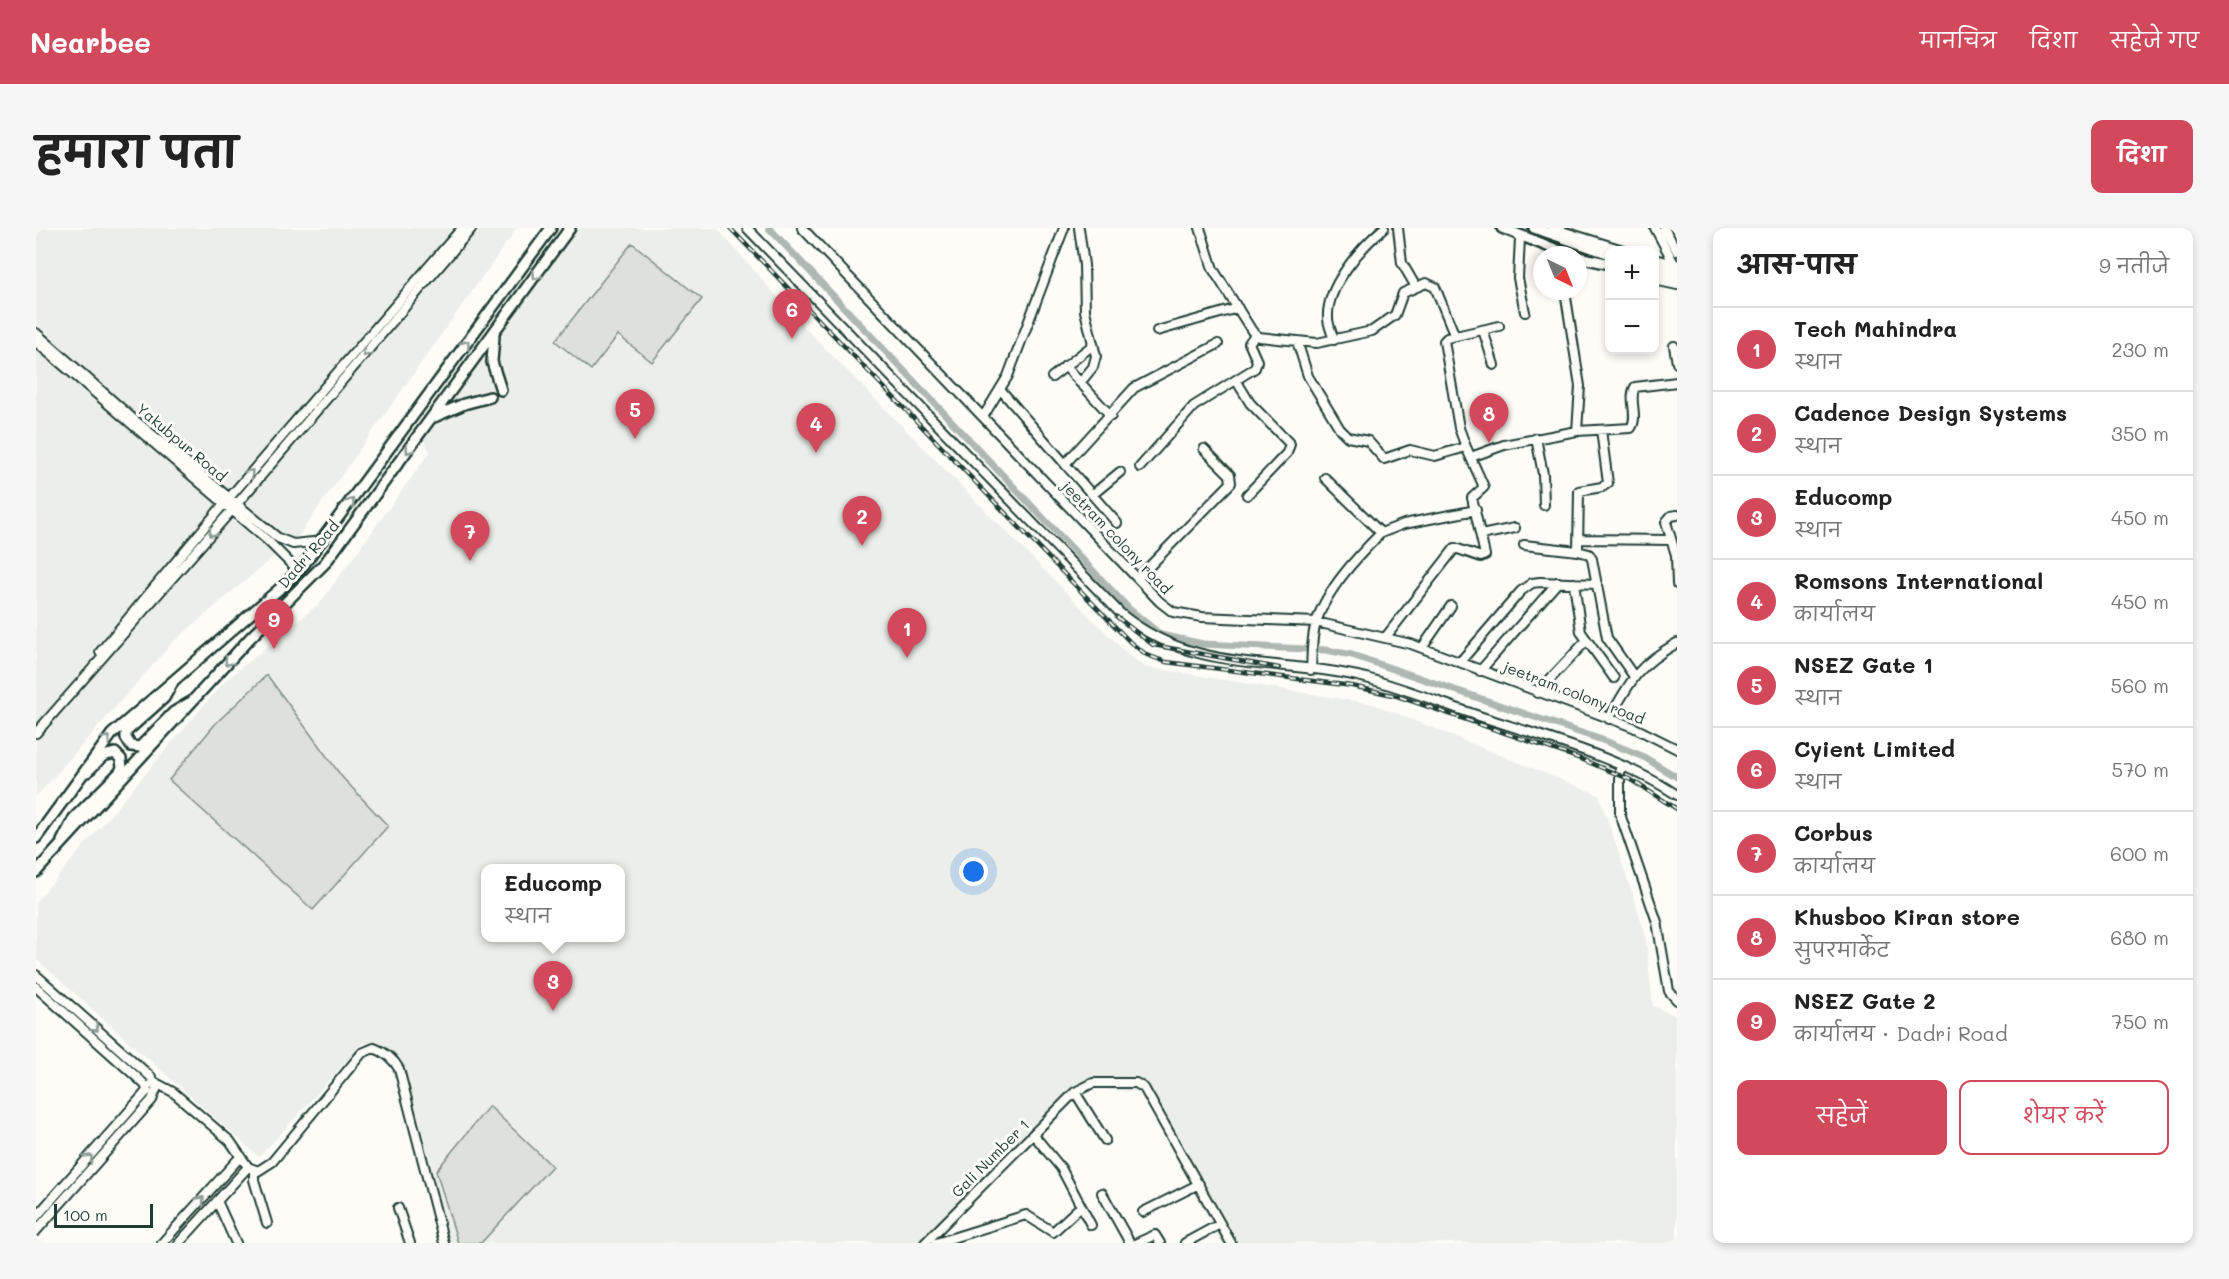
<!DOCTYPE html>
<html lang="hi">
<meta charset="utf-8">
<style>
:root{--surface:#fff;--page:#f6f6f6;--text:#222;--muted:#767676;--line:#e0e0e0;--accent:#d1495b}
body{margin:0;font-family:Mali,"Playpen Sans Deva",sans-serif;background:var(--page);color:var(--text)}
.controls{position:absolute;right:18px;top:18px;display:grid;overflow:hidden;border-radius:12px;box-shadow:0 3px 9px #0003}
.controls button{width:54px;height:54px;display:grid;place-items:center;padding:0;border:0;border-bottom:2px solid var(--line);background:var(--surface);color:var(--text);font:30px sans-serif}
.compass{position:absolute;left:1497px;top:18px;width:54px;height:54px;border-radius:50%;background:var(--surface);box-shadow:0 3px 9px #0003;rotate:137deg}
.scale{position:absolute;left:18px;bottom:15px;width:99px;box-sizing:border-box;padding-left:6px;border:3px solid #1f3d34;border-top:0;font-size:16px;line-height:21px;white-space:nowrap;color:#1f3d34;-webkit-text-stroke:4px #fdfcf7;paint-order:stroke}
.you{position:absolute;left:938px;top:644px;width:21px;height:21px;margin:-15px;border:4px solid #fff;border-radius:50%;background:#1a73e8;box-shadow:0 0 0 9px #1a73e833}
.badge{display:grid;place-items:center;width:39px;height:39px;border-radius:50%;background:var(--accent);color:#fff;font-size:20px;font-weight:700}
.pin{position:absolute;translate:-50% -50px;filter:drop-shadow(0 2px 3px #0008)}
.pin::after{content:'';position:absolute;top:32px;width:21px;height:18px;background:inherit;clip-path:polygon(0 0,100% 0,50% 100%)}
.popup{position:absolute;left:445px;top:636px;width:144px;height:78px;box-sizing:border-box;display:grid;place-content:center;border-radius:12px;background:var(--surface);filter:drop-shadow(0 2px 4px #0005);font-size:20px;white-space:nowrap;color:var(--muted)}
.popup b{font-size:22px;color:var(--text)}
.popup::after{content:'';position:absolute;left:50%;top:100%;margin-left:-12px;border:12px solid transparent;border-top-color:var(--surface)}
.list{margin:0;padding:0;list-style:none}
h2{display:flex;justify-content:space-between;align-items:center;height:78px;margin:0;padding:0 24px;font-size:26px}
h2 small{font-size:20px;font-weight:400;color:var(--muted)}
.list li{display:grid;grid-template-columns:39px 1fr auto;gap:18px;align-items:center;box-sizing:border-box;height:84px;padding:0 24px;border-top:2px solid var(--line)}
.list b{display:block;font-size:22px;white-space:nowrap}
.list p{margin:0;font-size:20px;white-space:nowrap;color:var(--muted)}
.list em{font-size:20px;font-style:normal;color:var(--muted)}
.actions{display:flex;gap:12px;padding:18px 24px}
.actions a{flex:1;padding:14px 0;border:2px solid var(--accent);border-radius:12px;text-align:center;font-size:21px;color:var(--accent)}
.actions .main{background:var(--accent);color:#fff}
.map{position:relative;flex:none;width:1641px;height:1015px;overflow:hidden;border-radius:12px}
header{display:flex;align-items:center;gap:36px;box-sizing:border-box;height:84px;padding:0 30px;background:var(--accent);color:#fff}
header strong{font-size:28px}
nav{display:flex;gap:33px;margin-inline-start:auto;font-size:21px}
.intro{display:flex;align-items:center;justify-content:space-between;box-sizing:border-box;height:144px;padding:0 36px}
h1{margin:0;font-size:42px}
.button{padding:15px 27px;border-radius:12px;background:var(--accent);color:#fff;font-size:21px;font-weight:700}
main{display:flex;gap:36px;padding:0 36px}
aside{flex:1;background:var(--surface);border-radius:12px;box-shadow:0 3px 9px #0003}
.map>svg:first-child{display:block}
.built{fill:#eceee9;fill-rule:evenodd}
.green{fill:#dde0db;stroke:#7e8e88;stroke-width:1.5}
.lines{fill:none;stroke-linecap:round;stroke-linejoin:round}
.canal{stroke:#aeb8b1;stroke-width:7}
.minor-casing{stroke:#1f3d34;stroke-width:12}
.major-casing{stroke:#1f3d34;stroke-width:14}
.minor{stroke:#fdfcf7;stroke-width:8}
.major{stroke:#fdfcf7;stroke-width:9}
.rail-casing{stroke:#1f3d34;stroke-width:4.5}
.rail{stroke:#fdfcf7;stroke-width:2;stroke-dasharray:7;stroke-linecap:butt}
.oneway{stroke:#8e9c96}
.labels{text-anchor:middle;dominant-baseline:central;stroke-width:6;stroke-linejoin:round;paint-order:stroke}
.street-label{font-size:15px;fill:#1f3d34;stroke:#fdfcf7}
</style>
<header>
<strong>Nearbee</strong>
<nav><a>मानचित्र</a><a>दिशा</a><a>सहेजे गए</a></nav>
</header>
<div class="intro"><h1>हमारा पता</h1><a class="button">दिशा</a></div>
<main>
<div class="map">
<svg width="1641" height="1015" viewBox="0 0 1641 1015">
<rect width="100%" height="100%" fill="#fdfcf7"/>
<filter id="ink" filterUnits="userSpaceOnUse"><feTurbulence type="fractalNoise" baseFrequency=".0167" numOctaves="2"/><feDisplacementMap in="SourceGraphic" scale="12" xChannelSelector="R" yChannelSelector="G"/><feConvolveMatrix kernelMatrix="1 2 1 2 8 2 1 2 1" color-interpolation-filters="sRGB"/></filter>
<g filter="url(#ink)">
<path class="built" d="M 0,0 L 481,0 L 263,307 L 137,414 L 0,569 Z
M 539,0 L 681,0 L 764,95 L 1093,428 L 1109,439 L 1337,476 L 1563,567 L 1609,704 L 1617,778 L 1641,788 L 1641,1015 L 1185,1015 L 1106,865 L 1038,858 L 886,1015 L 407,1015 L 354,832 L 328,814 L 223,929 L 0,731 L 0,674 L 188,454 L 284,375 L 394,224 L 387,210 L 388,205 L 427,156 ZM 450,640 L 584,640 L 584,710 L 450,710 Z"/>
<path class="green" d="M 596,15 L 666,71 L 616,134 L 582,107 L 555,142 L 519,113 Z
M 231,447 L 306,549 L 352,598 L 277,682 L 133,552 L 180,495 Z
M 453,878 L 516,938 L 445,1015 L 422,1015 L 400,943 Z"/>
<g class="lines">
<path class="canal" d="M 733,0 L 1093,381 L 1125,407 L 1167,416 L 1290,422 L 1316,427 L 1569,513 L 1606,528 L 1641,549"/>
<g class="minor-casing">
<path id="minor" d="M 711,0 L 1084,385 C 1160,448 1242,428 1330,450 C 1368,460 1405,475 1443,488 C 1507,509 1586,530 1641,567
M 766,0 L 1124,374 L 1137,384 L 1166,389 L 1280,394 L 1375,416 L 1597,499 L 1641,521
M 1043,0 L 1048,37 L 1049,83 L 1060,128 L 1057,139 L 1044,155
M 1164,0 L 1177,41 L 1216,103 L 1223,109 L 1281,115 L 1336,103 L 1359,87 L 1367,65 L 1390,55 L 1399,59 L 1419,108
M 1362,0 L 1366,35 L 1380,59
M 1516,0 L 1587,22
M 1619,0 L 1641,41
M 1628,0 L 1641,23
M 1484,10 L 1482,50 L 1489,84
M 1618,31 L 1640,36
M 1618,52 L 1641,57
M 1529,63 L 1544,158 L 1541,203
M 1447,102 L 1458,137
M 1121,103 L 1202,80
M 0,105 L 95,189 L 242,310 L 257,316 L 287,313
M 1298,112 C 1296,105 1292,97 1292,90 C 1290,59 1325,19 1348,0
M 1261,113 L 1272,148 L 1304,201 L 1312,209 L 1332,213 L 1348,231 L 1374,222 L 1399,228 L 1430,219 L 1423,200 L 1408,113 L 1411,110 L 1463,98
M 0,114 L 232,313 L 262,343
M 1638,118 L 1641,135
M 1029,138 L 1075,188
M 1016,149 L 1057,117
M 1200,152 L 1214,175 L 1254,216 L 1251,225 L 1211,267
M 964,161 L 1029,236 L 1098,160 L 1182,116
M 947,189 L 972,148 L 1028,0
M 1565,202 L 1572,255 L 1566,259 L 1543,263 L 1542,323 L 1553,326 L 1556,331 L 1571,410 L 1597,447
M 1500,210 L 1507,246 L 1508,277
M 1435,229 L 1468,217 L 1541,203 L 1595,200 C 1603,188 1592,171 1599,159 L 1641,154
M 1029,236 L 1081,295
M 1104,239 L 1158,178 L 1219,140 L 1221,133 L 1213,115 L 1219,107
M 1289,250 L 1345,305 L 1368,296 L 1440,282
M 1056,267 L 1084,244
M 1641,287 L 1635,288 L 1630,294 L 1640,327 L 1641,356
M 1445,307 L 1479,300
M 1544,311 L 1635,312
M 1488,317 L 1542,323
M 1102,350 L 1195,255 L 1194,247 L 1168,221
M 1538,355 L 1545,404 L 1578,450
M 1349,410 L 1419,320 L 1445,329 L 1449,327 L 1436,270 L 1448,259 L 1430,219
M 1386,420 L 1415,378
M 64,424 L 187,277 L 426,0
M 1424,434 L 1485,363 L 1496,355 L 1504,354 L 1561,356
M 1275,442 C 1276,427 1275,410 1280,395 C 1290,362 1321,329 1345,305
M 1444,443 L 1522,354
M 1501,465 L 1550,413
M 1573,491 C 1595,452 1601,438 1641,415
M 0,505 L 195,283 L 436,0
M 1584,537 L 1584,586 L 1621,694 L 1633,763 L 1641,772
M 0,747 L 115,849 L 121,859 L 116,872 L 0,1003
M 0,759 L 104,852 L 110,858 L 111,863 L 0,989
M 110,858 L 120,855 L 137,864 L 194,913 L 212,939 L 222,943 L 236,934 L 326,825 L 338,820 C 349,824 357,830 363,841 L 408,1015
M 1039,864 L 1069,912
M 997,906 L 1025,940 L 1055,997
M 218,943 L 218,952 L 231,995
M 1066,965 L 1094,1015
M 181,973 L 200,1015
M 362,980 L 374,1015
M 1107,984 L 1163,956
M 126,1015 L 205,928
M 143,1015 L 212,939
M 889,1015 L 1039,864 L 1057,855 L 1100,855 L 1108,860 L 1195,1015
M 900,1015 L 990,987 L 1017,1004 L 1045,978
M 1101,1015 L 1119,1007 L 1124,1015
M 1149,1015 L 1184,996"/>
</g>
<g class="major-casing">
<path id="major" d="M 1466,0 L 1534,27
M 1498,0 L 1574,26
M 1542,29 L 1574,36
M 1618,38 L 1641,43
M 1618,46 L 1641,49
M 458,108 L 456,134 L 465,162
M 398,189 L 428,176 L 454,169
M 137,454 L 128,470 L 90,504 L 90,510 L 95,518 L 104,519 L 138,484 L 153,475
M 0,610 L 76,506 L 248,357 L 268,336 L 515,0
M 26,613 L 38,590 L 83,545 L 86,540 L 85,531 L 79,525 L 67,528 L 51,544
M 0,644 L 214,410 L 289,335 L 534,0"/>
</g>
<use href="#minor" class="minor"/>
<use href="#major" class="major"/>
<g class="rail-casing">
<path id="rail" d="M 694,0 L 1095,415 L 1111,427 L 1130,434 L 1316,458 L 1361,468 L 1545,531 L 1595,552 L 1641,581
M 1081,389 L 1117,417 L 1243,440"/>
</g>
<use href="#rail" class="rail"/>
</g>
<defs><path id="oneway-chevron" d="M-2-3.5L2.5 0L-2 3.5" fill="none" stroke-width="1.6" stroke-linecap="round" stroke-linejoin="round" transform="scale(1.5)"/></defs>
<g class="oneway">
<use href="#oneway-chevron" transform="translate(500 48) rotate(125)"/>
<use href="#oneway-chevron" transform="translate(430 116) rotate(-53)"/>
<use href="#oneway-chevron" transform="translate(330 125) rotate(130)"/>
<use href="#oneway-chevron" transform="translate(373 222) rotate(127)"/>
<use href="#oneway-chevron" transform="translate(214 245) rotate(-49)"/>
<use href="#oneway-chevron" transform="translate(315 274) rotate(-54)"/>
<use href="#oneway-chevron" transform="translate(176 305) rotate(132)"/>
<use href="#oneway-chevron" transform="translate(192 434) rotate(133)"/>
<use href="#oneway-chevron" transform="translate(71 511) rotate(-47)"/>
<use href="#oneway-chevron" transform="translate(59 800) rotate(42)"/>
<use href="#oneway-chevron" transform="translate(53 930) rotate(-48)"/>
<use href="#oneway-chevron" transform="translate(165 972) rotate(-48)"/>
</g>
</g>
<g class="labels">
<g class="street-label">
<text transform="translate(146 214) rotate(40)">Yakubpur Road</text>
<text transform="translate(1081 309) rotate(46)">jeetram colony road</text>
<text transform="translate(272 326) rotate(-49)">Dadri Road</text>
<text transform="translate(1538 464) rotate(21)">jeetram colony road</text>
<text transform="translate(954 930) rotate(-45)">Gali Number 1</text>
</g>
</g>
</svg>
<div class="controls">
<button>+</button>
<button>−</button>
</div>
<svg class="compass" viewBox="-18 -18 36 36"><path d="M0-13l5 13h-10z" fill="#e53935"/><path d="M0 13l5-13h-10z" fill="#767676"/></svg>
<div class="scale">100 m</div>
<div class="you"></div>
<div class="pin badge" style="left:871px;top:430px">1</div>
<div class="pin badge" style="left:826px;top:318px">2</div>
<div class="pin badge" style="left:517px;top:783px">3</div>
<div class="popup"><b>Educomp</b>स्थान</div>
<div class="pin badge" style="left:780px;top:225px">4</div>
<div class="pin badge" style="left:599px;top:211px">5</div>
<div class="pin badge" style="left:756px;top:111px">6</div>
<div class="pin badge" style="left:434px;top:333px">7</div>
<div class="pin badge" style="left:1453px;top:215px">8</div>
<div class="pin badge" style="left:238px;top:421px">9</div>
</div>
<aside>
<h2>आस-पास<small>9 नतीजे</small></h2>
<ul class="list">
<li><span class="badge">1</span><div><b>Tech Mahindra</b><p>स्थान</p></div><em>230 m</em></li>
<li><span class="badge">2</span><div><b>Cadence Design Systems</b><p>स्थान</p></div><em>350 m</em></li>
<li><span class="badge">3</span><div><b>Educomp</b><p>स्थान</p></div><em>450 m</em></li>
<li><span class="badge">4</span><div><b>Romsons International</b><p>कार्यालय</p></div><em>450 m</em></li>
<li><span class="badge">5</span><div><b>NSEZ Gate 1</b><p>स्थान</p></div><em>560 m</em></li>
<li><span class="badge">6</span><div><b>Cyient Limited</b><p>स्थान</p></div><em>570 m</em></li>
<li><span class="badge">7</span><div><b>Corbus</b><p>कार्यालय</p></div><em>600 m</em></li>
<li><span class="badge">8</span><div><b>Khusboo Kiran store</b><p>सुपरमार्केट</p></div><em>680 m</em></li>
<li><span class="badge">9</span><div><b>NSEZ Gate 2</b><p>कार्यालय · Dadri Road</p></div><em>750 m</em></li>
</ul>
<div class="actions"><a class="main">सहेजें</a><a>शेयर करें</a></div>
</aside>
</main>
